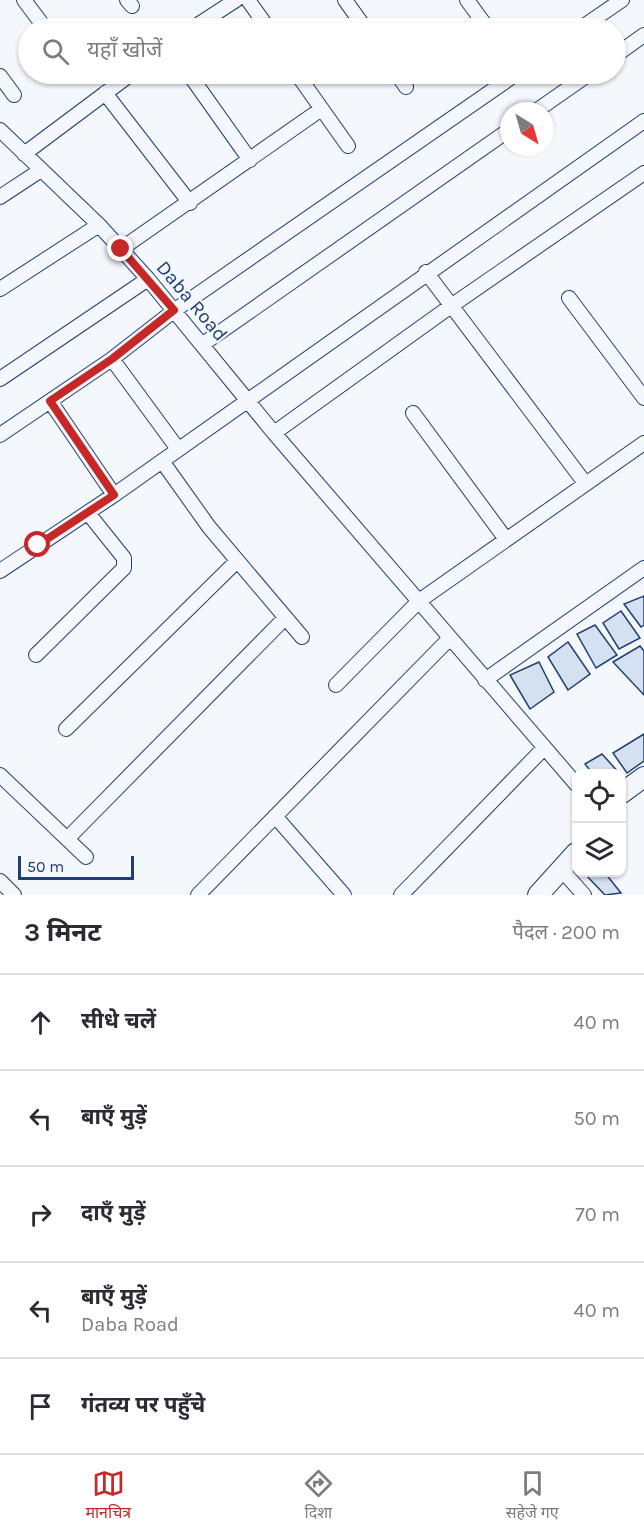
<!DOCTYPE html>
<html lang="hi">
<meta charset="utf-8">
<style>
:root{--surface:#fff;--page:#f2f2f3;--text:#2b2b33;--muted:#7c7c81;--line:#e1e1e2;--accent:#c62828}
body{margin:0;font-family:Karla,"Noto Sans Devanagari",sans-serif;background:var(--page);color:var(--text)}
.controls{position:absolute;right:18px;bottom:18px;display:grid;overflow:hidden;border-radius:12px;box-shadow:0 2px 4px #0004}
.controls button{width:54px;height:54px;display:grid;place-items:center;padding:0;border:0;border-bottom:2px solid var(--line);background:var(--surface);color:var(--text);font:30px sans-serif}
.compass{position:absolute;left:500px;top:102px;width:54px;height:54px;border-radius:50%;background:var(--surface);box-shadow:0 2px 4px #0004;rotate:143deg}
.scale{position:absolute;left:18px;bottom:15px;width:116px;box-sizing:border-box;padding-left:6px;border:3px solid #1d3f73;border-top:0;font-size:16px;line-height:21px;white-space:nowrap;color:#1d3f73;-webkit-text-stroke:4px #f4f7fb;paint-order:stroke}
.stop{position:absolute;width:18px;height:18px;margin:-14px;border:4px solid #c62828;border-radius:50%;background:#fff}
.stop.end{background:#c62828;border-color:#fff;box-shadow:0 2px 6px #0008}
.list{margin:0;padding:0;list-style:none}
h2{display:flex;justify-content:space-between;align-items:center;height:78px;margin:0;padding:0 24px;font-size:26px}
h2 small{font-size:20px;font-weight:400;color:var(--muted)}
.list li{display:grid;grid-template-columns:39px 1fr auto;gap:18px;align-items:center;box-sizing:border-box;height:96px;padding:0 24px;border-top:2px solid var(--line)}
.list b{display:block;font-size:22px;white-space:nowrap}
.list p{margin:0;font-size:20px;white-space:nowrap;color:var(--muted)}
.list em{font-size:20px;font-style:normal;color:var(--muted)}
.icon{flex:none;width:33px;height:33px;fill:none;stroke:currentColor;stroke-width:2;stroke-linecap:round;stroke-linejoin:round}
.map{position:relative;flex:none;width:644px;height:895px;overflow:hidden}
.search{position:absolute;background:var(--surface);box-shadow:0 2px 4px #0004;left:18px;right:18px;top:18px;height:66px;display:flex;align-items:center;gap:15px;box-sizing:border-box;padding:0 21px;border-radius:33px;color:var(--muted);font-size:22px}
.sheet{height:558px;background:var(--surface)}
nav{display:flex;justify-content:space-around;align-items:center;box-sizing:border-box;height:84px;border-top:2px solid var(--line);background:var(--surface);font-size:16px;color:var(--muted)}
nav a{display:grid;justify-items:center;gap:3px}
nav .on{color:var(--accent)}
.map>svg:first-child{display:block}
.building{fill:#d5e0f0;stroke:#1d3f73;stroke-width:1.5}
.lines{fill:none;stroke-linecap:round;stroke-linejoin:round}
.street-casing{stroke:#1d3f73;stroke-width:16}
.secondary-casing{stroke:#1d3f73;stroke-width:22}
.street{stroke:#f4f7fb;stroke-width:14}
.secondary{stroke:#f4f7fb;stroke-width:20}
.route{stroke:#c62828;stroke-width:8}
.labels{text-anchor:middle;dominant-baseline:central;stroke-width:4.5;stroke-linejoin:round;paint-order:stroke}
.street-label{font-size:20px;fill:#1d3f73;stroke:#f4f7fb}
</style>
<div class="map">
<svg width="644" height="895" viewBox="0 0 644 895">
<rect width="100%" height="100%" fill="#f4f7fb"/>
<path class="building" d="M 644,596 L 644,625 L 641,627 L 624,604 Z
M 621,611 L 640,638 L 619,649 L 603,623 Z
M 595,625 L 617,655 L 596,668 L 577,634 Z
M 568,642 L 590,674 L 568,690 L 548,657 Z
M 640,646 L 644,651 L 644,695 L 613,662 Z
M 539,662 L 554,692 L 530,709 L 510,675 Z
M 644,734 L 644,761 L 627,773 L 613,753 Z
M 602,754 L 620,774 L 593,774 L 585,764 Z
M 584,873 L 605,873 L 621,893 L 605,895 Z"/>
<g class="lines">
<g class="street-casing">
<path id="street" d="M 24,0 L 45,28
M 127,0 L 132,6
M 248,0 L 268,28
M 345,0 L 365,28
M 467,0 L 486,26
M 193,28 L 236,0
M 581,28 L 622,0
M 616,55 L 644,35
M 189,74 L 250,160
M 297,74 L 348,146
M 397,74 L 406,87
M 0,76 L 14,95
M 105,93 L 190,203
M 536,111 L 589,74
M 0,130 L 99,225 L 148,279 L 274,433 L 576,784
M 24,154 L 131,74
M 0,197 L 41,170
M 121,249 L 320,110
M 426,272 L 585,483
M 0,289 L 99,225
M 569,298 L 644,398
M 203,344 L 509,130
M 112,359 L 178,449
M 0,379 L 148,279
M 50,401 L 114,495
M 413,413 L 505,538
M 274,433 L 451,306 L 644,173
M 0,435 L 112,359 L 175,310 L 516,74
M 162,461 L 209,527 L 302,637
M 0,571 L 114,495 L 644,121
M 36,655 L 124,568 L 124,558 L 88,513
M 485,680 L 644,568
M 336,685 L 419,601 L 644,443
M 66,729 L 237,561
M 0,775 L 86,857
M 275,816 L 344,895
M 67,839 L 284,619
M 561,869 L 584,895
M 0,881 L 14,895
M 198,895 L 450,638
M 401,895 L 544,748"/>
</g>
<g class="secondary-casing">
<path id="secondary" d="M 622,793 L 644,777
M 538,895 L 576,853"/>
</g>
<use href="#street" class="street"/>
<use href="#secondary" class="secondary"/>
</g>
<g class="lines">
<path class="route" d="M 38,545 L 114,495 L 50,401 L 112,359 L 174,310 L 121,249"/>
</g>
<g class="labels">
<g class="street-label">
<text transform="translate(192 301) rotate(50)">Daba Road</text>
</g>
</g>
</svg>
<div class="controls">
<button><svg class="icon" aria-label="locate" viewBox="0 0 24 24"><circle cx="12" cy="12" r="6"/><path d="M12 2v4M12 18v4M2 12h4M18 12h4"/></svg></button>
<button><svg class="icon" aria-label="layers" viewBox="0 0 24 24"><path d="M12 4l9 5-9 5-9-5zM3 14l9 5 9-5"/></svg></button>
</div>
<svg class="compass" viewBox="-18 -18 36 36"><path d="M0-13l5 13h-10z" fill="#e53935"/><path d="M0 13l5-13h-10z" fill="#7c7c81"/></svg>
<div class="scale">50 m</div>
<div class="stop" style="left:38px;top:545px"></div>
<div class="stop end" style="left:121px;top:249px"></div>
<div class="search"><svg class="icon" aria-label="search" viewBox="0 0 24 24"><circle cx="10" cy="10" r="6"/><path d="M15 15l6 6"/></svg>यहाँ खोजें</div>
</div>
<section class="sheet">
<h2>3 मिनट<small>पैदल · 200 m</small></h2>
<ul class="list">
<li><svg class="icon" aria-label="ahead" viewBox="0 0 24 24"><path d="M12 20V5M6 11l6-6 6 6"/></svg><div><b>सीधे चलें</b></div><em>40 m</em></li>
<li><svg class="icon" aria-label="left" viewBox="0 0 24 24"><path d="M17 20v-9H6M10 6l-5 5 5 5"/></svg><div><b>बाएँ मुड़ें</b></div><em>50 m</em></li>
<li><svg class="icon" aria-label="right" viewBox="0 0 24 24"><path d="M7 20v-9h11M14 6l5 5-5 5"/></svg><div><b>दाएँ मुड़ें</b></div><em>70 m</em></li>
<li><svg class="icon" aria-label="left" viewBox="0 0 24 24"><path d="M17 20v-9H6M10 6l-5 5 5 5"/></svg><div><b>बाएँ मुड़ें</b><p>Daba Road</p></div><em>40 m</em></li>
<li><svg class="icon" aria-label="arrive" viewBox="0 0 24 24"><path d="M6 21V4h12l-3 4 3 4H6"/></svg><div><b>गंतव्य पर पहुँचे</b></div></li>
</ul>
</section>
<nav>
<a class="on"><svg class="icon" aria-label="map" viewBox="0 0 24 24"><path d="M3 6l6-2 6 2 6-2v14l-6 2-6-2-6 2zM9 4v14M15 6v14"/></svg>मानचित्र</a>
<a><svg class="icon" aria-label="directions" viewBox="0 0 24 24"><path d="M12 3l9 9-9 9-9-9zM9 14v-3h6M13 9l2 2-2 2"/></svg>दिशा</a>
<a><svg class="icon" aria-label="saved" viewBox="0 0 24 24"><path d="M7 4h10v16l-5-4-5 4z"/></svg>सहेजे गए</a>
</nav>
